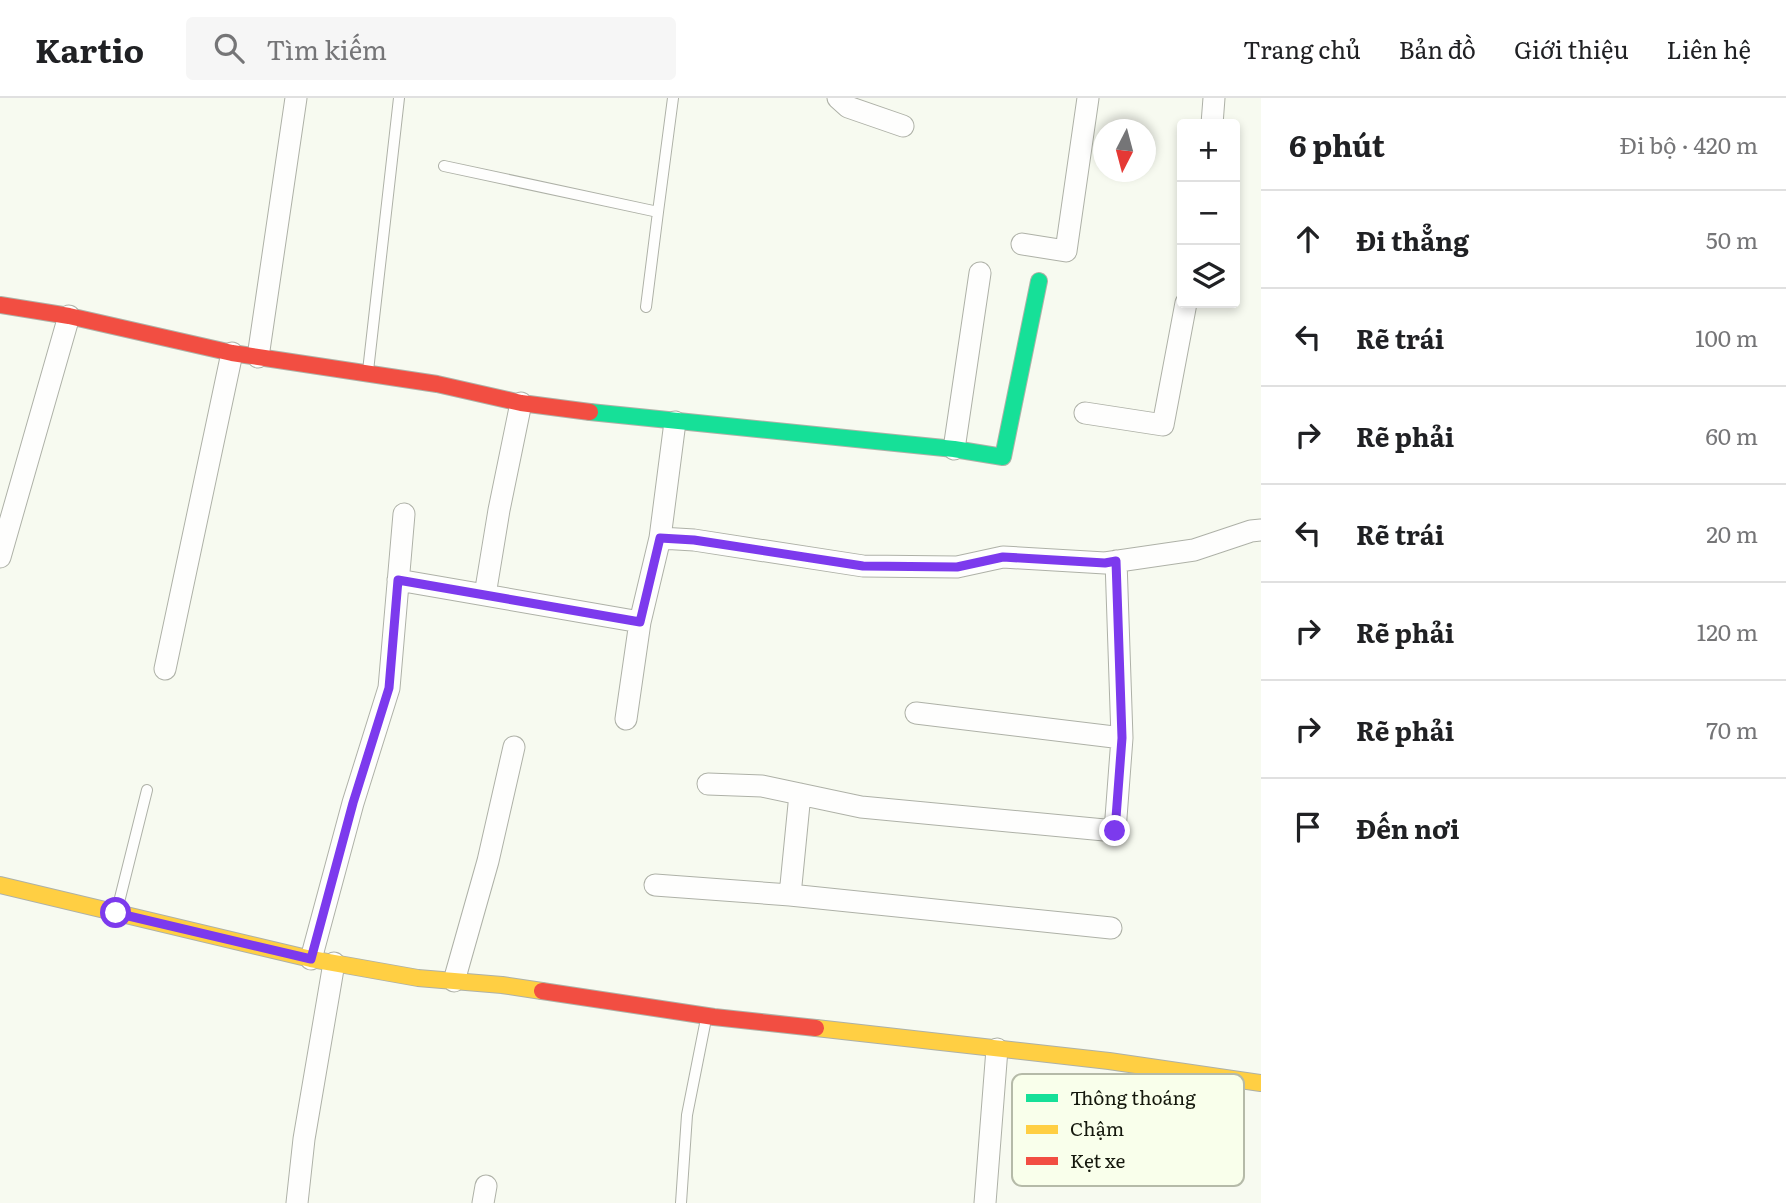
<!DOCTYPE html>
<html lang="vi">
<meta charset="utf-8">
<style>
:root{--surface:#fff;--page:#f6f6f6;--text:#202124;--muted:#757577;--line:#e0e0e0}
body{margin:0;font-family:Literata,serif;background:var(--page);color:var(--text)}
.controls{position:absolute;right:21px;top:21px;display:grid;overflow:hidden;border-radius:7px;box-shadow:0 4px 10px #0003}
.controls button{width:63px;height:63px;display:grid;place-items:center;padding:0;border:0;border-bottom:2px solid var(--line);background:var(--surface);color:var(--text);font:35px sans-serif}
.compass{position:absolute;left:1093px;top:21px;width:63px;height:63px;border-radius:50%;background:var(--surface);box-shadow:0 4px 10px #0003;rotate:186deg}
.stop{position:absolute;width:21px;height:21px;margin:-16px;border:5px solid #7c3aed;border-radius:50%;background:#fff}
.stop.end{background:#7c3aed;border-color:#fff;box-shadow:0 2px 7px #0008}
.list{margin:0;padding:0;list-style:none}
h2{display:flex;justify-content:space-between;align-items:center;height:91px;margin:0;padding:0 28px;font-size:30px}
h2 small{font-size:23px;font-weight:400;color:var(--muted)}
.list li{display:grid;grid-template-columns:46px 1fr auto;gap:21px;align-items:center;box-sizing:border-box;height:98px;padding:0 28px;border-top:2px solid var(--line)}
.list b{display:block;font-size:26px;white-space:nowrap}
.list em{font-size:23px;font-style:normal;color:var(--muted)}
.icon{flex:none;width:38px;height:38px;fill:none;stroke:currentColor;stroke-width:2;stroke-linecap:round;stroke-linejoin:round}
.map{position:relative;flex:none;width:1261px;height:1105px;overflow:hidden}
header{display:flex;align-items:center;gap:42px;box-sizing:border-box;height:98px;padding:0 35px;background:var(--surface);border-bottom:2px solid var(--line)}
header strong{font-size:33px}
nav{display:flex;gap:38px;margin-inline-start:auto;font-size:24px}
.search{width:490px;height:63px;background:var(--page);display:flex;align-items:center;gap:18px;box-sizing:border-box;padding:0 24px;border-radius:7px;color:var(--muted);font-size:26px}
main{display:flex}
aside{flex:1;background:var(--surface)}
.map>svg:first-child{display:block}
.lines{fill:none;stroke-linecap:round;stroke-linejoin:round}
.lane-casing{stroke:#aeb1a7;stroke-width:12}
.street-casing{stroke:#aeb1a7;stroke-width:23}
.fast-casing{stroke:#aeb1a7;stroke-width:18}
.slow-casing{stroke:#aeb1a7;stroke-width:18}
.jam-casing{stroke:#aeb1a7;stroke-width:18}
.lane{stroke:#fefefd;stroke-width:10}
.street{stroke:#fefefd;stroke-width:21}
.fast{stroke:#16e098;stroke-width:16}
.slow{stroke:#ffcf43;stroke-width:16}
.jam{stroke:#f24e42;stroke-width:16}
.route{stroke:#7c3aed;stroke-width:9}
.key{fill:#f9ffeb;stroke:#b5baa8;stroke-width:2}
.key-label{font-size:19px;fill:#15180d}
</style>
<header>
<strong>Kartio</strong>
<div class="search"><svg class="icon" aria-label="search" viewBox="0 0 24 24"><circle cx="10" cy="10" r="6"/><path d="M15 15l6 6"/></svg>Tìm kiếm</div>
<nav><a>Trang chủ</a><a>Bản đồ</a><a>Giới thiệu</a><a>Liên hệ</a></nav>
</header>
<main>
<div class="map">
<svg width="1261" height="1105" viewBox="0 0 1261 1105">
<rect width="100%" height="100%" fill="#f7faf0"/>
<g class="lines">
<g class="lane-casing">
<path id="lane" d="M 444,68 L 658,114 L 673,0
M 646,209 L 658,114
M 368,273 L 399,0
M 117,812 L 147,692
M 681,1105 L 687,1017 L 706,921"/>
</g>
<g class="street-casing">
<path id="street" d="M 838,0 L 848,9 L 903,28
M 1212,26 L 1214,0
M 1022,146 L 1066,153 L 1088,0
M 258,259 L 296,0
M 1085,315 L 1163,327 L 1186,205
M 675,324 L 660,440 L 694,442 L 863,468 L 957,469 L 1003,459 L 1105,465 L 1194,452 L 1251,433 L 1261,432
M 954,351 L 980,175
M 0,459 L 69,218
M 398,482 L 640,524
M 485,497 L 499,412 L 521,305
M 165,571 L 232,255
M 916,615 L 1122,640
M 626,621 L 640,524 L 660,440
M 708,686 L 762,688 L 861,709 L 1115,733 L 1122,640 L 1116,463
M 655,787 L 790,797 L 1111,830
M 790,797 L 800,696
M 311,861 L 353,705 L 389,590 L 404,416
M 454,883 L 488,763 L 514,649
M 297,1105 L 304,1041 L 334,865
M 483,1105 L 486,1088
M 985,1105 L 997,951"/>
</g>
<g class="fast-casing">
<path id="fast" d="M 590,314 L 954,351 L 1003,359 L 1039,183"/>
</g>
<g class="slow-casing">
<path id="slow" d="M 0,787 L 311,861 L 418,880 L 502,887 L 542,893
M 816,930 L 1109,963 L 1261,985"/>
</g>
<g class="jam-casing">
<path id="jam" d="M 0,207 L 69,218 L 232,255 L 437,286 L 521,305 L 590,314
M 542,893 L 714,919 L 816,930"/>
</g>
<use href="#lane" class="lane"/>
<use href="#street" class="street"/>
<use href="#fast" class="fast"/>
<use href="#slow" class="slow"/>
<use href="#jam" class="jam"/>
</g>
<g class="lines">
<path class="route" d="M 116,815 L 311,861 L 353,705 L 389,590 L 398,482 L 640,524 L 660,440 L 694,442 L 863,468 L 957,469 L 1003,459 L 1105,465 L 1116,463 L 1122,640 L 1115,733"/>
</g>
<rect x="1012" y="976" width="232" height="112" rx="10" class="key"/>
<rect x="1026" y="996" width="32" height="8" fill="#16e098"/>
<rect x="1026" y="1027" width="32" height="9" fill="#ffcf43"/>
<rect x="1026" y="1059" width="32" height="8" fill="#f24e42"/>
<g class="key-label">
<text x="1070" y="1007">Thông thoáng</text>
<text x="1070" y="1038">Chậm</text>
<text x="1070" y="1070">Kẹt xe</text>
</g>
</svg>
<div class="controls">
<button>+</button>
<button>−</button>
<button><svg class="icon" aria-label="layers" viewBox="0 0 24 24"><path d="M12 4l9 5-9 5-9-5zM3 14l9 5 9-5"/></svg></button>
</div>
<svg class="compass" viewBox="-18 -18 36 36"><path d="M0-13l5 13h-10z" fill="#e53935"/><path d="M0 13l5-13h-10z" fill="#757577"/></svg>
<div class="stop" style="left:116px;top:815px"></div>
<div class="stop end" style="left:1115px;top:733px"></div>
</div>
<aside>
<h2>6 phút<small>Đi bộ · 420 m</small></h2>
<ul class="list">
<li><svg class="icon" aria-label="ahead" viewBox="0 0 24 24"><path d="M12 20V5M6 11l6-6 6 6"/></svg><div><b>Đi thẳng</b></div><em>50 m</em></li>
<li><svg class="icon" aria-label="left" viewBox="0 0 24 24"><path d="M17 20v-9H6M10 6l-5 5 5 5"/></svg><div><b>Rẽ trái</b></div><em>100 m</em></li>
<li><svg class="icon" aria-label="right" viewBox="0 0 24 24"><path d="M7 20v-9h11M14 6l5 5-5 5"/></svg><div><b>Rẽ phải</b></div><em>60 m</em></li>
<li><svg class="icon" aria-label="left" viewBox="0 0 24 24"><path d="M17 20v-9H6M10 6l-5 5 5 5"/></svg><div><b>Rẽ trái</b></div><em>20 m</em></li>
<li><svg class="icon" aria-label="right" viewBox="0 0 24 24"><path d="M7 20v-9h11M14 6l5 5-5 5"/></svg><div><b>Rẽ phải</b></div><em>120 m</em></li>
<li><svg class="icon" aria-label="right" viewBox="0 0 24 24"><path d="M7 20v-9h11M14 6l5 5-5 5"/></svg><div><b>Rẽ phải</b></div><em>70 m</em></li>
<li><svg class="icon" aria-label="arrive" viewBox="0 0 24 24"><path d="M6 21V4h12l-3 4 3 4H6"/></svg><div><b>Đến nơi</b></div></li>
</ul>
</aside>
</main>
